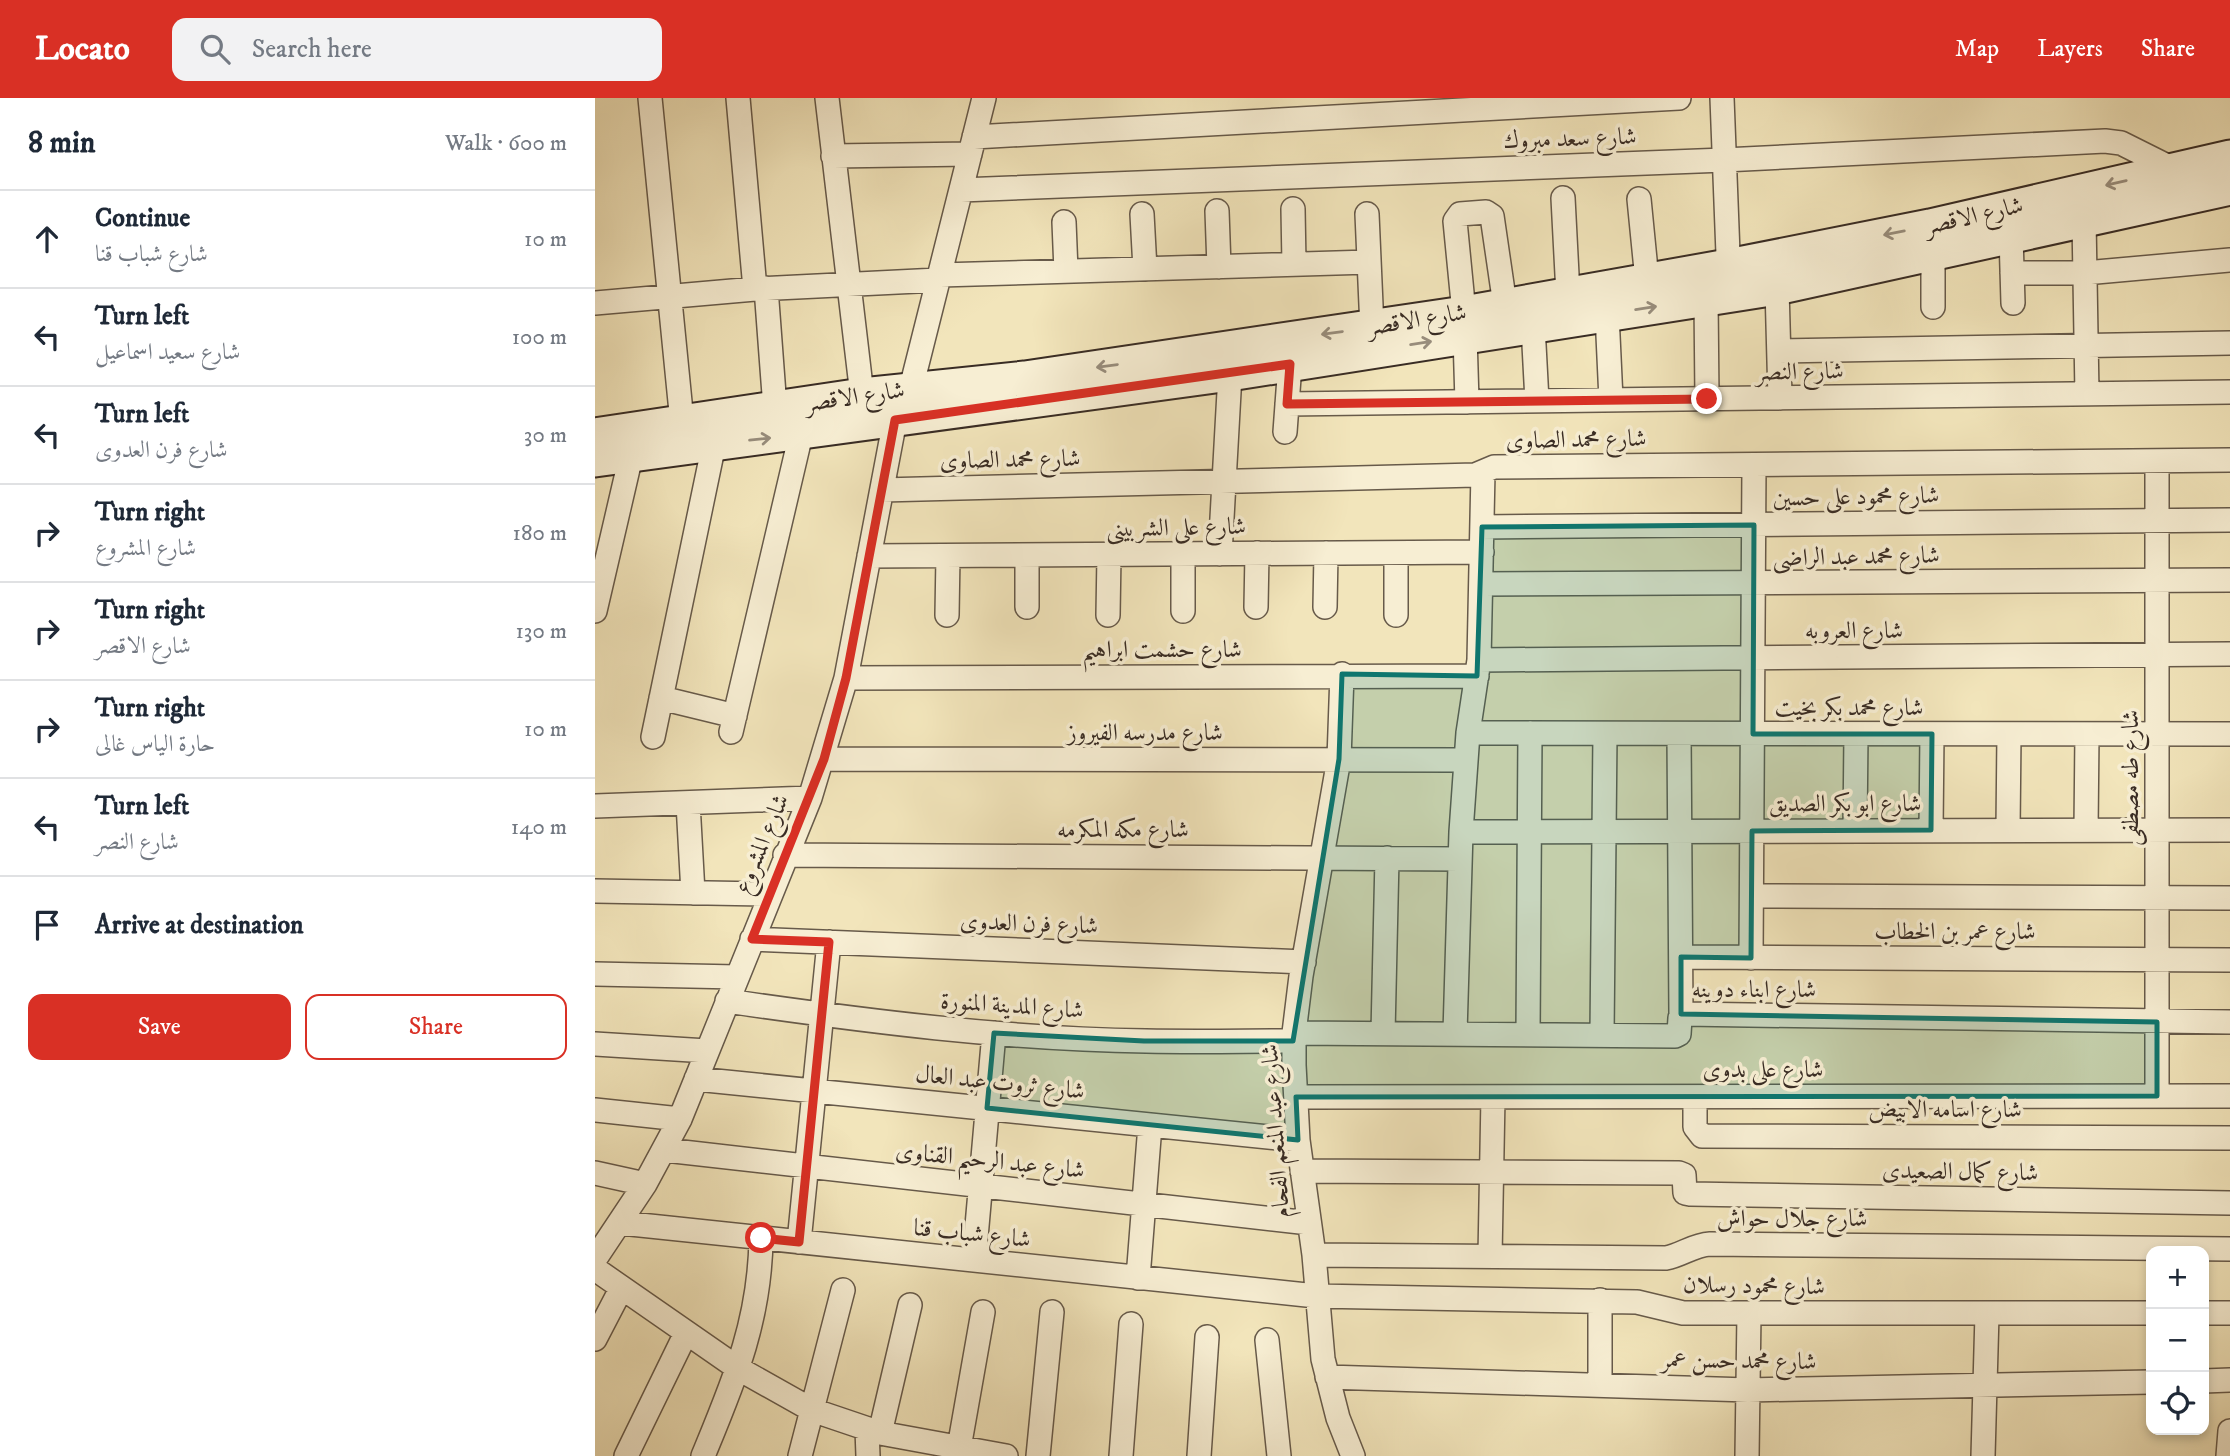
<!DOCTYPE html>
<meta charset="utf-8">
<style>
:root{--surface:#fff;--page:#f2f2f3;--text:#1f2937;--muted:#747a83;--line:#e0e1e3;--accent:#d93025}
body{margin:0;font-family:"IM FELL DW Pica",Amiri,serif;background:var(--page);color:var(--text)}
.controls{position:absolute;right:21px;bottom:21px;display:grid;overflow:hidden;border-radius:14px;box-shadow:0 4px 10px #0003}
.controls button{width:63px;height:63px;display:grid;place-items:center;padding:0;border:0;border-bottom:2px solid var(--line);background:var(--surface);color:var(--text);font:35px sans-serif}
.stop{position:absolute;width:21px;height:21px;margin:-16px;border:5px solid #d93025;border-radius:50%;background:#fff}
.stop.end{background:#d93025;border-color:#fff;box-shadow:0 2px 7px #0008}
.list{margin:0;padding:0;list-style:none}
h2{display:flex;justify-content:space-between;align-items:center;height:91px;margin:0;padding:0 28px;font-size:30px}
h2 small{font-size:23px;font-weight:400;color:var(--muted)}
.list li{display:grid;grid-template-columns:46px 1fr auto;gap:21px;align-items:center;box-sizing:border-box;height:98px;padding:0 28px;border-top:2px solid var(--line)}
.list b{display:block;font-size:26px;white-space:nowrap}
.list p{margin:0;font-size:23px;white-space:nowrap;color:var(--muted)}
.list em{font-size:23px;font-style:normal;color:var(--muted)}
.actions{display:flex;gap:14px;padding:21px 28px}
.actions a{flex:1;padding:16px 0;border:2px solid var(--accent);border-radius:14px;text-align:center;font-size:24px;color:var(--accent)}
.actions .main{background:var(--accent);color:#fff}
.icon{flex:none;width:38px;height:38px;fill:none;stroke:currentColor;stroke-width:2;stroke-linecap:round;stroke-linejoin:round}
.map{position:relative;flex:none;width:1635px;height:1358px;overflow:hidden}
header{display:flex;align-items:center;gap:42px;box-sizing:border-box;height:98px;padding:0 35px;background:var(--accent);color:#fff}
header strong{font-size:33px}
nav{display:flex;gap:38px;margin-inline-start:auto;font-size:24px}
.search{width:490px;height:63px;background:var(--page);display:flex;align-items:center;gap:18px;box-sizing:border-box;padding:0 24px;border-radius:14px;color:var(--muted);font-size:26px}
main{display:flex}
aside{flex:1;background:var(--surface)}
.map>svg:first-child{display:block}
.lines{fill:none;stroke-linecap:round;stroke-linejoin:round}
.street-casing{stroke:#675a4a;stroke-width:26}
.secondary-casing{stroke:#392c24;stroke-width:37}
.street{stroke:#f7eed3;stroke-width:23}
.secondary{stroke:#f7eed3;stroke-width:33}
.oneway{stroke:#988d7c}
.route{stroke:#d93025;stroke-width:9}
.marked{fill:#0f766e;fill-opacity:0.2;stroke:#0f766e;stroke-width:5;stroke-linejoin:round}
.labels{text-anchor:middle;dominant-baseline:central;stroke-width:7;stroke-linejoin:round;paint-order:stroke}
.street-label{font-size:24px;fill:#392c24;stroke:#f7eed3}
</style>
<header>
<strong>Locato</strong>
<div class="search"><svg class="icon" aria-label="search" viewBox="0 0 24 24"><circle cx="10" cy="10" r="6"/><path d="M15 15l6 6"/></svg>Search here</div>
<nav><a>Map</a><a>Layers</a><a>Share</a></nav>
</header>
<main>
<aside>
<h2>8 min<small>Walk · 600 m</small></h2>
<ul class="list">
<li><svg class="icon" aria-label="ahead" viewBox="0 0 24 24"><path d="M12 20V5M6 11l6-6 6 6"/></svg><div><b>Continue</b><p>شارع شباب قنا</p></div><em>10 m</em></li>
<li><svg class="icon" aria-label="left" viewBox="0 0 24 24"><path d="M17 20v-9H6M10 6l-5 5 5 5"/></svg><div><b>Turn left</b><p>شارع سعيد اسماعيل</p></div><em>100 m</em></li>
<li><svg class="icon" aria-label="left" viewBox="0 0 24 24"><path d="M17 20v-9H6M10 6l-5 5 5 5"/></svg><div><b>Turn left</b><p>شارع فرن العدوى</p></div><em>30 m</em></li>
<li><svg class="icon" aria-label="right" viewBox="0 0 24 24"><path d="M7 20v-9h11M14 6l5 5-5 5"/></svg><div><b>Turn right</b><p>شارع المشروع</p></div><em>180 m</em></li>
<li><svg class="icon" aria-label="right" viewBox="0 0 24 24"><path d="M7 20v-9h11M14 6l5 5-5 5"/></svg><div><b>Turn right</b><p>شارع الاقصر</p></div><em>130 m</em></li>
<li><svg class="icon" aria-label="right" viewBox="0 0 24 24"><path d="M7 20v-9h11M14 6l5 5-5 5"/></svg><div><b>Turn right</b><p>حارة الياس غالى</p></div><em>10 m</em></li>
<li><svg class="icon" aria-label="left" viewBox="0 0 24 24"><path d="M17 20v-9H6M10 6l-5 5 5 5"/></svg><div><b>Turn left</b><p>شارع النصر</p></div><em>140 m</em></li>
<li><svg class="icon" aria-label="arrive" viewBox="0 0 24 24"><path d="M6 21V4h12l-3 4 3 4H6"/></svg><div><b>Arrive at destination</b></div></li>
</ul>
<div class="actions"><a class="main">Save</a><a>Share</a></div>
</aside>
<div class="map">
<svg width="1635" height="1358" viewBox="0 0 1635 1358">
<rect width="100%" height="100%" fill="#f2e5bb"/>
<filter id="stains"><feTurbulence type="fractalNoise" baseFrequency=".00286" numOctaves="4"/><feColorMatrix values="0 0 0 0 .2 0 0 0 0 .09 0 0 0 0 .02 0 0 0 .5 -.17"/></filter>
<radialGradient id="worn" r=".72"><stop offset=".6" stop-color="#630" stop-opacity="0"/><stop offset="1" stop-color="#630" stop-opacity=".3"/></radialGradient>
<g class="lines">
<g class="street-casing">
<path id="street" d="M 55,0 L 87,324
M 143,0 L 160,191
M 232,0 L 267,297
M 1127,0 L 1134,182
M 379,39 L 1084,0
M 238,58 L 375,56
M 366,92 L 1129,62 L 1510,43 L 1526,45 L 1580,72
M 968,100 L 973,196
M 1044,101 L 1052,182
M 698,111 L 699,166
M 622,113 L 624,169
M 547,116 L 550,171
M 772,116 L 777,230
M 1489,122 L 1492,296
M 469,124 L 471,173
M 1416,138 L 1418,205
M 1417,175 L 1490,175 L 1635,162
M 345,177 L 774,164
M 171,190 L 180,310
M 1182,190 L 1185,300
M 1111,201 L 1112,301
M 0,205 L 160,191 L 343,182
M 1338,209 L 1338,156
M 869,215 L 860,123 L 865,116 L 891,114 L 897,118 L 910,207
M 1012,216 L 1016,302
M 938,228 L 942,303
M 870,238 L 872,304
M 1184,253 L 1635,245
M 316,290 L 389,0
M 692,306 L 1635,294
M 690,334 L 695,266
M 287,392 L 880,377 L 899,369 L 1635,362
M 887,429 L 1635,422
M 588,456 L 588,513
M 625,456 L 635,276
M 274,458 L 887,454
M 887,486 L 1635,482
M 432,509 L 432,457
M 661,509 L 662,455
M 730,509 L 731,455
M 0,513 L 36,358
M 352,517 L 353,458
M 513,517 L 514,457
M 801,517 L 801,455
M 884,562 L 1635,556
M 747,576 L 744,661 L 706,878 L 699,935 L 699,967 L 703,1042 L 719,1157 L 728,1261 L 743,1320 L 758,1358
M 251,580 L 882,578
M 66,600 L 140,618
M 136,634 L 206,336
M 873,635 L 1635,636
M 1084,636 L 1086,917
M 58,639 L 119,346
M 229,661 L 871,662
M 93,705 L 98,795
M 0,708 L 215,700
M 1336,732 L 1337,636
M 1413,732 L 1414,636
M 1491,732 L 1492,636
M 1260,733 L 1261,636
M 866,734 L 1635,732
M 190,757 L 865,761
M 0,793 L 175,796
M 1157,798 L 1635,800
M 157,841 L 709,864
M 1086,859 L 1635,862
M 1156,860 L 1159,367
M 0,876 L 142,879
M 132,903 C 270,923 411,941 551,943 C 600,944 650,943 700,943
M 699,935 L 1080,938 L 1084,936 L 1085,920 L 1090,916 L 1635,924
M 788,935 L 792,760
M 860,935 L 866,734 L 873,635 L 884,562 L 888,374
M 933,936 L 935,635
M 1007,936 L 1010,636
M 0,946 L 112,953
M 101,981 L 703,1042
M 1562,998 L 1562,363
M 701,999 L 1635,998
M 1100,999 L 1100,1029 L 1107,1038 L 1635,1040
M 0,1012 L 85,1021
M 70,1052 L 714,1125
M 707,1073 L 1084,1075 L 1089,1077 L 1090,1095 L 1095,1096 L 1635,1105
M 0,1075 L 50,1086
M 26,1125 L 721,1198 L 1042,1204 L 1088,1215 L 1556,1215
M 204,1144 L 234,844
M 719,1157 L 1071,1160 C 1087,1157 1098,1147 1115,1146 L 1635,1151
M 895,1158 L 898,999
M 0,1161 L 50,1086 L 85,1021 L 215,700 L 251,580 L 300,322
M 379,1162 L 399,935
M 0,1171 L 144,1271 L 217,1312 L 285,1335 L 411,1358
M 543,1180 L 555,1027
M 1609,1215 L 1635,1215
M 0,1241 L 26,1191
M 672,1242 L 684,1358
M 732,1279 L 1153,1292 L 1556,1284
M 1609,1283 L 1635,1282
M 1005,1285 L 1005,1202
M 272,1331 L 273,1358
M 285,1335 L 315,1207
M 364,1350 L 388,1214
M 31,1358 L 91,1235
M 108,1358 C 139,1283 165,1223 166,1140
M 205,1358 L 248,1192
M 443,1358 L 457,1214
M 526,1358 L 536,1226
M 604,1358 L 612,1239
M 1152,1358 L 1154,1215
M 1388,1358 L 1392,1216
M 1633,1358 L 1635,1333"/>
</g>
<g class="secondary-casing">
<path id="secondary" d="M 0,337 L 267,297 L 430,280 L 869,215 L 1133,168 L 1335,128 L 1635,59
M 0,362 L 635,276 L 1182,190 L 1635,90"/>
</g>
<use href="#street" class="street"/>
<use href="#secondary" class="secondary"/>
</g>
<defs><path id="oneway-shaft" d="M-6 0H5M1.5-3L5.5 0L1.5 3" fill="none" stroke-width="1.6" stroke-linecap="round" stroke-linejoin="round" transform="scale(1.75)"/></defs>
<g class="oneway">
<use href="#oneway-shaft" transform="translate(1521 85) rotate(167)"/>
<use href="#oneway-shaft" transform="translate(1299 135) rotate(169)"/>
<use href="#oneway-shaft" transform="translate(1051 210) rotate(-9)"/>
<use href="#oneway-shaft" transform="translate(737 235) rotate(172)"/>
<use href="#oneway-shaft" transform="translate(826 245) rotate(-9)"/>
<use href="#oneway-shaft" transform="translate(512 268) rotate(172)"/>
<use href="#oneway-shaft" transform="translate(165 341) rotate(-6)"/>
</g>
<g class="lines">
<path class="route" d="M 166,1140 L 204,1144 L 234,844 L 157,841 L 229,661 L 251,580 L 300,322 L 695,266 L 692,306 L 1112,301"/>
</g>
<path class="marked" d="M 1159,427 L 1158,636 L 1337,636 L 1336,732 L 1157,733 L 1156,860 L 1086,859 L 1086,916 L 1562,924 L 1562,998 L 701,999 L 703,1042 L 392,1010 L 399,935 L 549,943 L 698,943 L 744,661 L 747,576 L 882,578 L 887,429 Z"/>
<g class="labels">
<g class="street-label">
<text transform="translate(975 41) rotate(-2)">شارع سعد مبروك</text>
<text transform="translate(1379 118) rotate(-13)">شارع الاقصر</text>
<text transform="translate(822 222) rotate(-9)">شارع الاقصر</text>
<text transform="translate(1205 274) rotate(-1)">شارع النصر</text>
<text transform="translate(260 299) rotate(-8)">شارع الاقصر</text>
<text transform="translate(981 342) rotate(-1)">شارع محمد الصاوى</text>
<text transform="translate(415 362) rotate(-1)">شارع محمد الصاوى</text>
<text transform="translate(1261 399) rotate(-1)">شارع محمود على حسين</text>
<text transform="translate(581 430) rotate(-1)">شارع على الشربينى</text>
<text transform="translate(1261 459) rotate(-1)">شارع محمد عبد الراضى</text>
<text x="1259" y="533">شارع العروبه</text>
<text x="567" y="552">شارع حشمت ابراهيم</text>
<text x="1254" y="610">شارع محمد بكر بخيت</text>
<text x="550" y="635">شارع مدرسه الفيروز</text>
<text transform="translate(1536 680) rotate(-90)">شارع طه مصطفى</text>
<text x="1250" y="706">شارع ابو بكر الصديق</text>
<text x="528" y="732">شارع مكه المكرمه</text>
<text transform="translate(167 746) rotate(-67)">شارع المشروع</text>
<text transform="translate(434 826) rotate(2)">شارع فرن العدوى</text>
<text x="1360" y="834">شارع عمر بن الخطاب</text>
<text x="1159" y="892">شارع ابناء دوينه</text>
<text transform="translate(417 908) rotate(4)">شارع المدينة المنورة</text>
<text x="1168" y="972">شارع على بدوى</text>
<text transform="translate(405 985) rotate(6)">شارع ثروت عبد العال</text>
<text x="1350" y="1012">شارع اسامه الابيض</text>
<text transform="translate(681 1033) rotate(-94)">شارع عبد المنعم الفحام</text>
<text transform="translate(395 1063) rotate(6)">شارع عبد الرحيم القناوى</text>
<text transform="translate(1365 1074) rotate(1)">شارع كمال الصعيدى</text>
<text x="1197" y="1121">شارع جلال حواش</text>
<text transform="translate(377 1136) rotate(6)">شارع شباب قنا</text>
<text transform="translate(1159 1188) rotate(1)">شارع محمود رسلان</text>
<text transform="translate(1144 1263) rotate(1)">شارع محمد حسن عمر</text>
</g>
</g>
<rect width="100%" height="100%" filter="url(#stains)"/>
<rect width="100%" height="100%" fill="url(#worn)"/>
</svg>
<div class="controls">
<button>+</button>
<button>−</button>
<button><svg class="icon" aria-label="locate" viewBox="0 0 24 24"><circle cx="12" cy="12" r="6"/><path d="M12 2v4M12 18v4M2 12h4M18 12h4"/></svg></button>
</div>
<div class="stop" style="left:166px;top:1140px"></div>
<div class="stop end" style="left:1112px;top:301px"></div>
</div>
</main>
